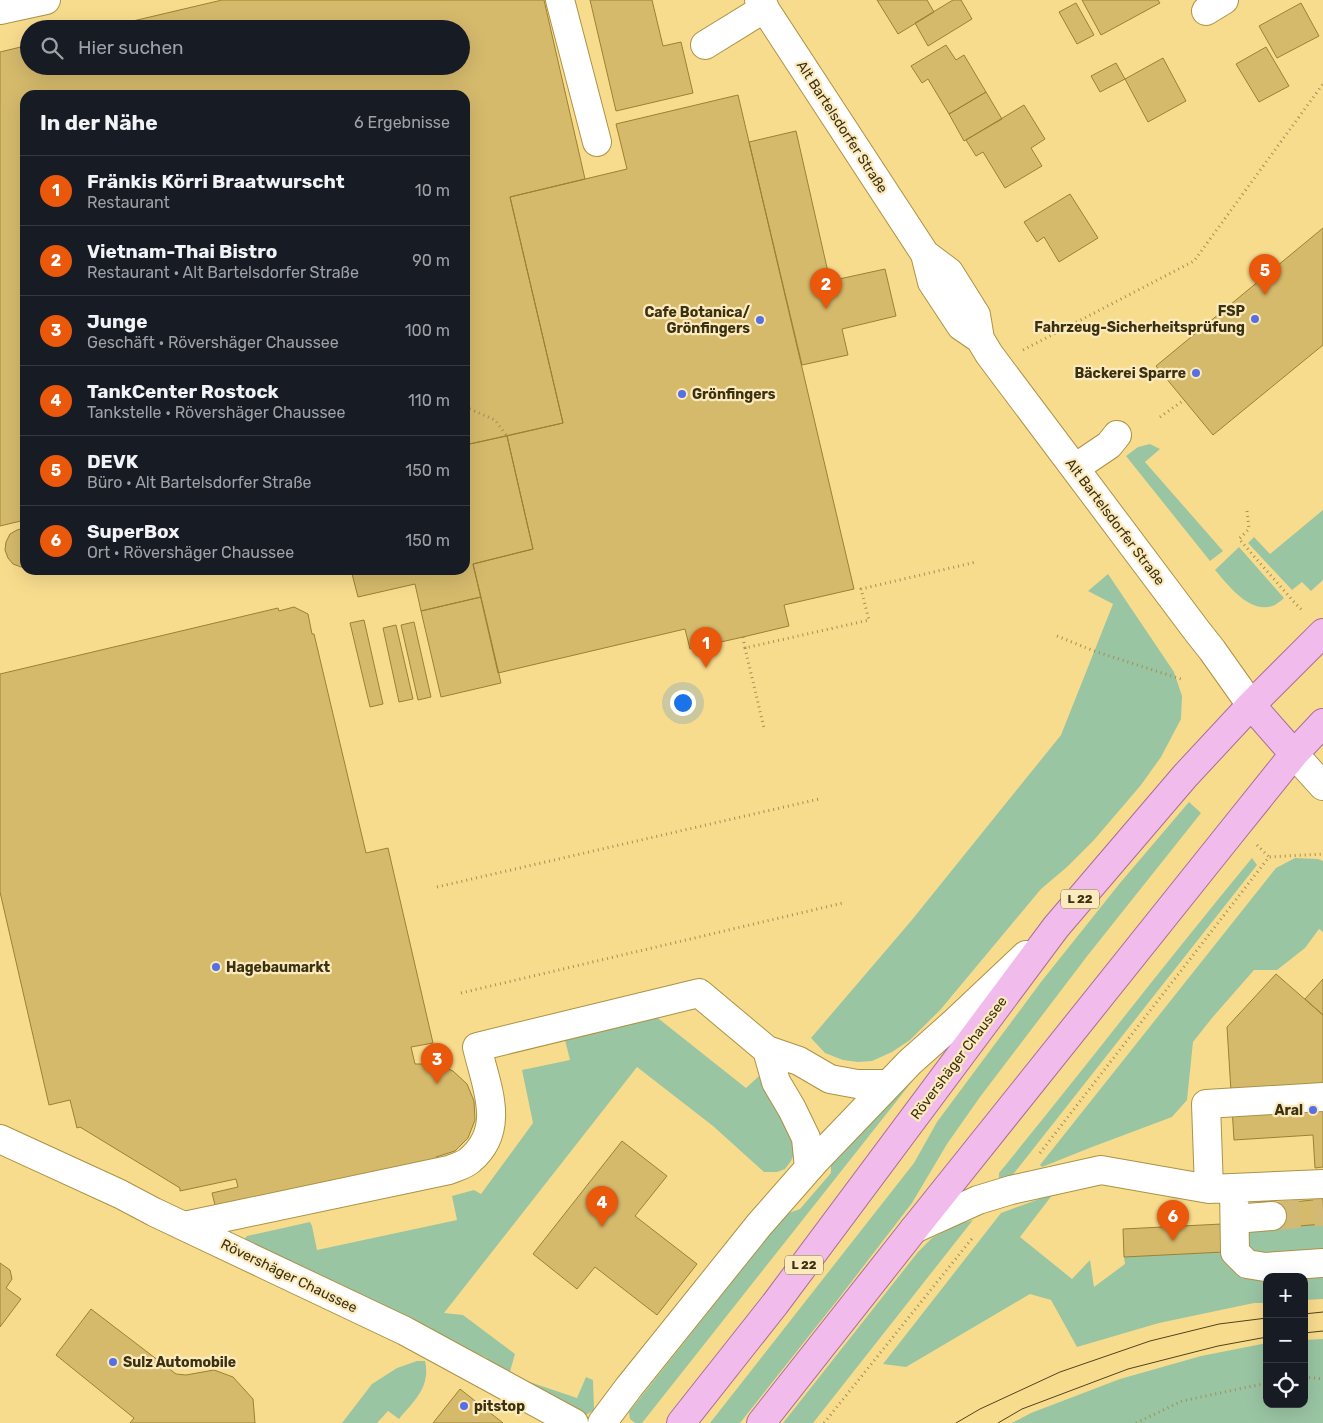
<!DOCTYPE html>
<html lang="de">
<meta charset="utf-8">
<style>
:root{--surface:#171b24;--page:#242831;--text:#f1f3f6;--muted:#9ea1a6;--line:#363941;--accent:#ea580c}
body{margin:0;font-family:Rubik,sans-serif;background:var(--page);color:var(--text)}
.controls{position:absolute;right:15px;bottom:15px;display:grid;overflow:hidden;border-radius:10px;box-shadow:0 5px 20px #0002}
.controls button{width:45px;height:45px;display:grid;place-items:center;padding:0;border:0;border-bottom:1px solid var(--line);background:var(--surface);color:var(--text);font:25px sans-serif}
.you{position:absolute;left:682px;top:702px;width:18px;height:18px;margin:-12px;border:4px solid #fff;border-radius:50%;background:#1a73e8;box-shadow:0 0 0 8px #1a73e833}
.badge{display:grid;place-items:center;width:32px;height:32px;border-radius:50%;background:var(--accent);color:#fff;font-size:16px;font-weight:700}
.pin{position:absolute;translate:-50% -41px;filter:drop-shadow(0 1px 2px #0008)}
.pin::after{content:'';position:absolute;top:26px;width:18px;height:15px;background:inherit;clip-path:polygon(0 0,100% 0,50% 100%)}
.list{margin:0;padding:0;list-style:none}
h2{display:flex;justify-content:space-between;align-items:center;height:65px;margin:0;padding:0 20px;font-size:21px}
h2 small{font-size:16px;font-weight:400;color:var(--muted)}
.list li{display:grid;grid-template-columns:32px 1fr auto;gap:15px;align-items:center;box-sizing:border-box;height:70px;padding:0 20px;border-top:1px solid var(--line)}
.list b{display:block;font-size:19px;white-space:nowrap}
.list p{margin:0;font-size:16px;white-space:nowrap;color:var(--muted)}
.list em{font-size:16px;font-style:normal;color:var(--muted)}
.icon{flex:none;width:28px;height:28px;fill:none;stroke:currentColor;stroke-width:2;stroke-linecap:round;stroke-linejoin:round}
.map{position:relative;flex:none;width:1323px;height:1423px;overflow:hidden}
.search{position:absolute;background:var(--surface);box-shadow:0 5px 20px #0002;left:20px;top:20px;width:450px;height:55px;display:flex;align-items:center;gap:12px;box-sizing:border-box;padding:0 18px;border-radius:28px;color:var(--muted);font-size:19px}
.panel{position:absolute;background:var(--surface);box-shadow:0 5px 20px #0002;left:20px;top:90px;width:450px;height:485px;border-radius:15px}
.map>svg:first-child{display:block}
.green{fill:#9ac5a3}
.building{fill:#d5ba6c;stroke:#9b8131}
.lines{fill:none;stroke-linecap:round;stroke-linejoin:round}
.minor-tunnel{stroke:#d2ba75;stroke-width:28;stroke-dasharray:28 14;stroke-linecap:butt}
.minor-casing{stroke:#ac9244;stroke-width:30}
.major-casing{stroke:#ab6d96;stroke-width:30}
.path{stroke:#a38f55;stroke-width:3;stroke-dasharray:1 4;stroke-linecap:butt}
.minor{stroke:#fff;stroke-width:28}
.major{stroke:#f1bbec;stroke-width:28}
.tram{stroke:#50431d;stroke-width:1}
.poi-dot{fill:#566fe5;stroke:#fbeabd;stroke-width:2}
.labels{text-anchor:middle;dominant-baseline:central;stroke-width:4.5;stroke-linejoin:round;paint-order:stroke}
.shield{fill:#fbeabd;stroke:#756843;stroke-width:1}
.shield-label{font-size:12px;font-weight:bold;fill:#3b300f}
.street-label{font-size:14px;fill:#3b300f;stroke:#fbeabd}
.poi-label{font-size:14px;font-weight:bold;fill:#3b300f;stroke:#fbeabd;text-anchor:end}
</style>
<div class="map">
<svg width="1323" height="1423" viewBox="0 0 1323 1423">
<rect width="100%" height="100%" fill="#f8dc8e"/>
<path class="green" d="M 1150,444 L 1160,449 L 1145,462 L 1223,551 L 1210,561 L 1126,456 L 1138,447 Z
M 1323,510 L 1323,580 L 1311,591 L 1302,582 L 1292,590 L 1248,543 L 1254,537 L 1270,554 Z
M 1239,547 L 1284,598 C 1282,600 1278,603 1275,605 C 1251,616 1228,585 1215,570 Z
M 1108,574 L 1174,672 L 1182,696 L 1181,719 L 1161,757 L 1141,785 L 1094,840 L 1067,867 L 1041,889 L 941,1009 L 910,1040 L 892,1052 L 872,1061 L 858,1062 L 843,1060 L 825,1053 L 811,1038 L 911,921 L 1061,735 L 1113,604 L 1088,591 Z
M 1189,802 L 1201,813 L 1088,955 L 980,1097 L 947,1144 L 912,1203 L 839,1298 L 740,1423 L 710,1423 L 914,1163 L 937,1122 L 1041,982 L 1120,883 Z
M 1252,858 L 1257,865 L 1011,1177 L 1002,1181 L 999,1178 L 999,1173 C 1084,1069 1166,962 1252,858 Z
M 1295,858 L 1318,859 L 1323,861 L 1323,932 L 1319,929 L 1305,948 L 1277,970 L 1254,970 L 1212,1018 L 1193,1042 L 1187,1100 L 1172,1117 L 1092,1147 L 1042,1167 L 1040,1165 L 1276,868 Z
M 654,1015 L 746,1088 L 759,1076 L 788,1120 L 796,1149 L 791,1161 L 785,1169 L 777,1172 L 764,1172 L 713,1126 L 637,1067 L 444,1313 L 463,1315 L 515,1354 L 509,1375 L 577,1398 L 586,1377 L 593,1380 L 594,1410 L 583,1417 L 488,1372 L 487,1358 L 409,1323 L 242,1242 L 247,1236 L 310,1222 L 312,1226 L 317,1250 L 457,1220 L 452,1196 L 474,1190 L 481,1194 L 533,1123 L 522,1070 L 570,1060 L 564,1036 Z
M 914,1071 L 918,1074 L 642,1423 L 635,1423 L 630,1419 L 629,1412 L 786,1214 L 800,1209 L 831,1173 L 831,1160 Z
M 1053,1194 L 1020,1237 L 1072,1279 L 1090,1260 L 1094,1287 L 1125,1264 L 1124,1257 L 1224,1252 L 1323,1270 L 1323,1299 L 1304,1300 L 1304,1277 L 1267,1277 L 1267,1303 L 1254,1303 L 1159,1323 L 1077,1347 L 1051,1300 L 1030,1294 L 906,1367 L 883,1364 L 1001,1213 Z
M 973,1220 L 813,1423 L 783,1423 L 918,1252 L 932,1238 L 959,1224 Z
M 1323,1224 L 1323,1254 L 1254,1259 L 1246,1252 L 1246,1234 L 1253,1229 Z
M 1323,1339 L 1323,1423 L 1012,1423 L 1031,1413 L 1120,1379 L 1201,1356 L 1267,1343 L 1267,1404 L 1304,1404 L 1304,1340 Z
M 417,1361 L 425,1361 C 431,1387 414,1401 399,1419 L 388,1411 L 377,1423 L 342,1423 L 372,1384 L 397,1368 Z"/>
<path class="building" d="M 222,0 L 544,0 L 585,179 L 510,197 L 563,423 L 465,445 L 465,95 L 25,95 L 25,520 L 0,526 L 0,52 L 29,45 L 29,66 L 461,66 L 461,29 L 99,29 Z
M 590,0 L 652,0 L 663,46 L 681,42 L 693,93 L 616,111 Z
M 877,0 L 927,0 L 934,12 L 898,34 Z
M 953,0 L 961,0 L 972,19 L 928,46 L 915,23 Z
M 1082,0 L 1158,0 L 1160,3 L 1101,35 Z
M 1076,3 L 1094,35 L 1077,44 L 1059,12 Z
M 1301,3 L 1319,36 L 1277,58 L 1259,26 Z
M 946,45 L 956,60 L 964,55 L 986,92 L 949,114 L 928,79 L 922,83 L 911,66 Z
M 1266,47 L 1289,86 L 1259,102 L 1236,64 Z
M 1163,58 L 1186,101 L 1148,122 L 1125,79 Z
M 1116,63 L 1125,79 L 1100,92 L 1091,76 Z
M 986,92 L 1002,119 L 964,141 L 949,114 Z
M 738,95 L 854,589 L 784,605 L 789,626 L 743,637 L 690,649 L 685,629 L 498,673 L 473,564 L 533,549 L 507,436 L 563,423 L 510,197 L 627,169 L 616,124 Z
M 1024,105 L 1045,139 L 1031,148 L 1042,166 L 1005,188 L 983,152 L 976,156 L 966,140 Z
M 796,131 L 830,281 L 885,269 L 896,316 L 842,329 L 848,355 L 802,365 L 749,142 Z
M 1070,194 L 1098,238 L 1059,262 L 1044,237 L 1037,242 L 1024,222 Z
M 1323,228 L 1323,345 L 1213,435 L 1156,366 Z
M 507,436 L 533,549 L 473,564 L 481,597 L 421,611 L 415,584 L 358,597 L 351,570 L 465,570 L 465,445 Z
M 25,528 L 25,567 L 21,567 L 13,564 L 8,558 L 5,550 L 6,542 L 10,534 L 17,530 Z
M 481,597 L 501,683 L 441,697 L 421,611 Z
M 294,607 L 308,614 L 312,634 L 314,634 L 366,853 L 388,848 L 433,1043 L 411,1047 L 415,1064 L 435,1064 L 453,1071 L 467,1084 L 474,1101 L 475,1120 L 468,1138 L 455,1151 L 436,1157 L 437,1161 L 216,1209 L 212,1193 L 238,1187 L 236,1179 L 180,1191 L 180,1188 L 80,1127 L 77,1128 L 70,1100 L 49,1105 L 0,892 L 0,674 L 278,608 L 279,611 Z
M 364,620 L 383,704 L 370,707 L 350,623 Z
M 414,622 L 431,697 L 418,700 L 401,625 Z
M 396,625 L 413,699 L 399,702 L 383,628 Z
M 1276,974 L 1323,1015 L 1323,1167 L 1315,1168 L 1313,1135 L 1234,1140 L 1227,1027 Z
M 1323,979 L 1323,1015 L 1305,999 Z
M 622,1141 L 667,1176 L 635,1216 L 697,1264 L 657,1315 L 595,1267 L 577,1289 L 533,1254 Z
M 1323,1199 L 1323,1224 L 1274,1228 L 1272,1204 Z
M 1222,1224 L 1224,1252 L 1124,1257 L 1123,1229 Z
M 0,1263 L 10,1270 L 12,1279 L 6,1288 L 21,1299 L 0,1327 Z
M 91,1309 L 176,1374 L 186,1375 L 214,1370 L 233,1377 L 253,1399 L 255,1423 L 130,1423 L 134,1418 L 56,1355 Z
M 460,1389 L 503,1423 L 433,1423 Z"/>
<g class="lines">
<path class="minor-tunnel" d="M 1272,1216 L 1323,1212"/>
<g class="minor-casing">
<path id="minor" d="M 560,0 L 597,142
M 759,0 L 925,254
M 0,10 L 46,0
M 1206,11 L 1224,0
M 705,45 L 765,8
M 980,339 L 961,326 L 932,282 L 925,254 L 949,272 L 976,315 L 980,339 L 989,354 L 1197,631 L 1212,650 L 1251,705
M 1075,468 L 1109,445 L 1117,435
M 1294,754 L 1323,786
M 767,1050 L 776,1082 L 792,1109 L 806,1138 L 809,1168
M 0,1139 L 120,1194 L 154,1212 L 405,1331 L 574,1423
M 1234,1188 L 1235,1252 L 1247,1264 L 1265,1267 L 1323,1263
M 1209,1189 L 1206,1104 L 1323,1097
M 1235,1219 L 1272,1216
M 184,1226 L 449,1170 C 456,1167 465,1165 470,1160 C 507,1129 486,1086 477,1047 L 699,993 L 767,1050 L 799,1061 L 830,1079 L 857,1084 L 888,1084
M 914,1229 L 978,1200 L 1011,1190 L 1101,1170 L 1209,1189 L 1323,1184
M 602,1423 L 629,1387 L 759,1225 L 816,1160 L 910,1062 L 955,1022 L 1026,955"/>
</g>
<g class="major-casing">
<path id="major" d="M 1251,705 L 1294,754
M 681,1423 L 775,1304 L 1056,927 L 1185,776 L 1251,705 L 1323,633
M 761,1423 L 914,1229 L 1229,835 L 1294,754 L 1323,723"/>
</g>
<path class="path" d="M 1023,350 L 1194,261 L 1323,84
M 465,407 L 495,420 L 507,436
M 1160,417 L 1184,400
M 1247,511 L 1249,529 L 1239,539 L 1294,602 L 1304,612
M 1057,636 L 1094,651 L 1184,680
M 743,637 L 745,648 L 869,620 L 861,589 L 976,562
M 745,648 L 764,728
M 1257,845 L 1269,857
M 437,887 L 819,799
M 461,993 L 843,903
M 1040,1153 L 1269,857 L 1323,854
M 1304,1377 L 1323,1379
M 824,1423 L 974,1236
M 1136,1423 L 1182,1401 L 1267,1383"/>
<use href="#minor" class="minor"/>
<use href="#major" class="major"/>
<path class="tram" d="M 1304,1314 L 1323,1312
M 1304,1333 L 1323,1331
M 956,1423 L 980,1409 L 1060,1372 L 1150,1341 L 1219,1324 L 1267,1318
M 998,1423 L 1022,1409 L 1128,1369 L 1218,1346 L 1267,1337"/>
</g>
<g class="poi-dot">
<circle cx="1255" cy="319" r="5"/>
<circle cx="760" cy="320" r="5"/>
<circle cx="1196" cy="373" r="5"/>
<circle cx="682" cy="394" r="5"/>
<circle cx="216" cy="967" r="5"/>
<circle cx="1313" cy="1110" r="5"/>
<circle cx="113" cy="1362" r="5"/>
<circle cx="464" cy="1406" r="5"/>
</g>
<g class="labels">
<g class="shield">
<rect x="1061" y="889.5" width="38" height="19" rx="4"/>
<rect x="785" y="1255.5" width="38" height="19" rx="4"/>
</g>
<g class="shield-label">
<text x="1080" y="899">L 22</text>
<text x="804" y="1265">L 22</text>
</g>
<g class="street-label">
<text transform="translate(842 127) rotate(57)">Alt Bartelsdorfer Straße</text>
<text transform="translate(1115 522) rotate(53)">Alt Bartelsdorfer Straße</text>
<text transform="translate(959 1058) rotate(-53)">Rövershäger Chaussee</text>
<text transform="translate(289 1276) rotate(26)">Rövershäger Chaussee</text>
</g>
<g class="poi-label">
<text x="1245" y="311">FSP<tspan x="1245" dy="16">Fahrzeug-Sicherheitsprüfung</tspan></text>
<text x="750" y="312">Cafe Botanica/<tspan x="750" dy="16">Grönfingers</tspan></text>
<text x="1186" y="373">Bäckerei Sparre</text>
<text x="692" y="394" text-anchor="start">Grönfingers</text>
<text x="226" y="967" text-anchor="start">Hagebaumarkt</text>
<text x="1303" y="1110">Aral</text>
<text x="123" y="1362" text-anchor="start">Sulz Automobile</text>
<text x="474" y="1406" text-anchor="start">pitstop</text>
</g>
</g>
</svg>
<div class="controls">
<button>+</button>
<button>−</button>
<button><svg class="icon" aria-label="locate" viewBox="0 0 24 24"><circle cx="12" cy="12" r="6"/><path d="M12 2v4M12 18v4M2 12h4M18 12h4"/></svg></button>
</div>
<div class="you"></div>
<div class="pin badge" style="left:706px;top:668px">1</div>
<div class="pin badge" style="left:826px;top:309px">2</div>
<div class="pin badge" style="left:437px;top:1084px">3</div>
<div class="pin badge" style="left:602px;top:1227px">4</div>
<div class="pin badge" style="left:1265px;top:295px">5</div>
<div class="pin badge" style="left:1173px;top:1241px">6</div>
<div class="search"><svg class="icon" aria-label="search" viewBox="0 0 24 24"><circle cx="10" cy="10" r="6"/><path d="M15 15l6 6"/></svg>Hier suchen</div>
<section class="panel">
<h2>In der Nähe<small>6 Ergebnisse</small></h2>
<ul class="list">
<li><span class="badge">1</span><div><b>Fränkis Körri Braatwurscht</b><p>Restaurant</p></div><em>10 m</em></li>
<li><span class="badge">2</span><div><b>Vietnam-Thai Bistro</b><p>Restaurant · Alt Bartelsdorfer Straße</p></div><em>90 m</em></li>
<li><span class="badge">3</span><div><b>Junge</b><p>Geschäft · Rövershäger Chaussee</p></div><em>100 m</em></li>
<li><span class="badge">4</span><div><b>TankCenter Rostock</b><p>Tankstelle · Rövershäger Chaussee</p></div><em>110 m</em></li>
<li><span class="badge">5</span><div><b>DEVK</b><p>Büro · Alt Bartelsdorfer Straße</p></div><em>150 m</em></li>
<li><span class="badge">6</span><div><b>SuperBox</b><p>Ort · Rövershäger Chaussee</p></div><em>150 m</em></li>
</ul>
</section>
</div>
